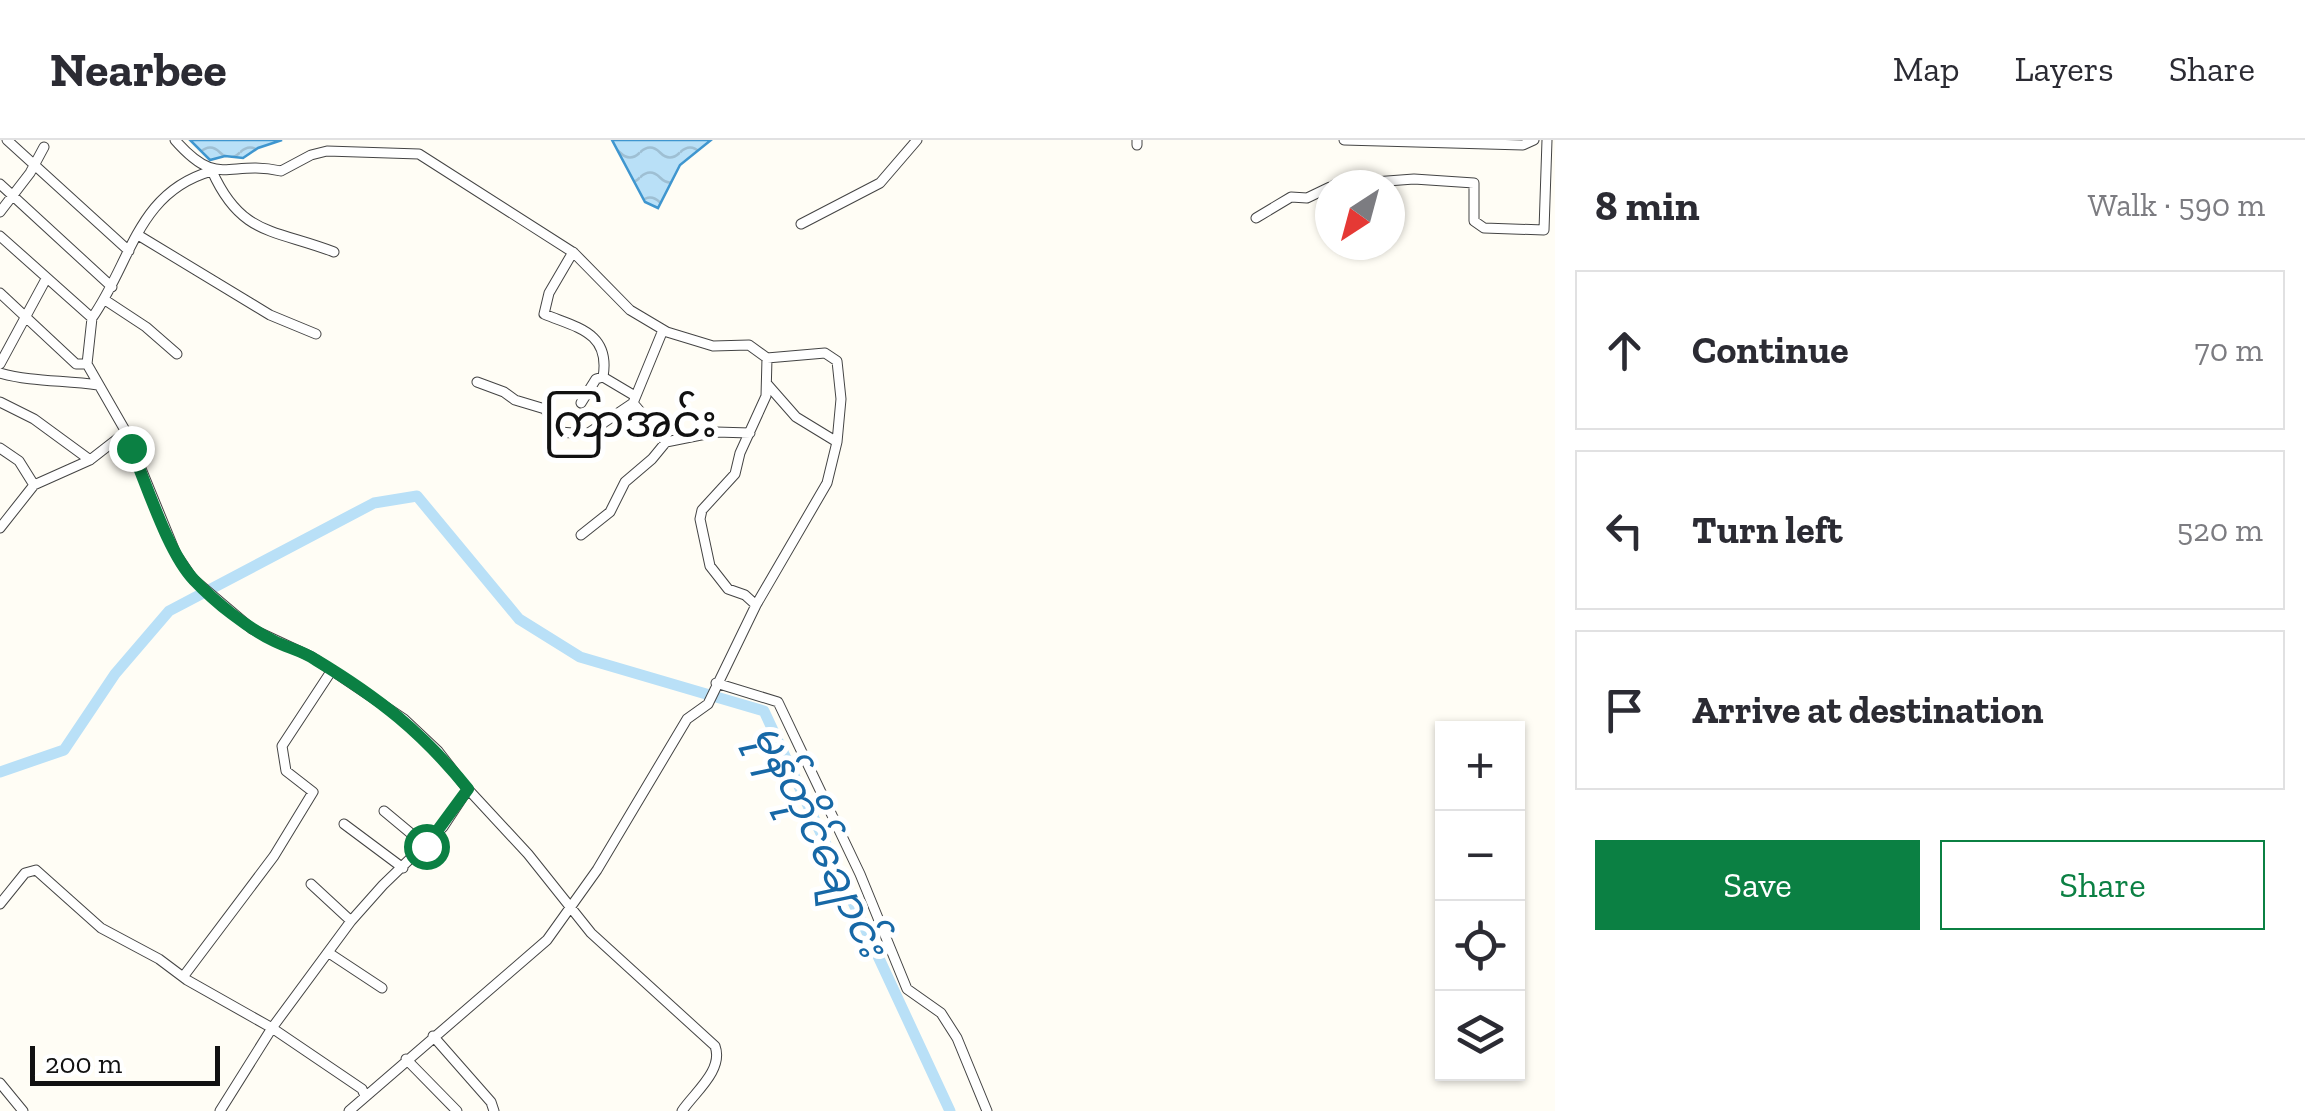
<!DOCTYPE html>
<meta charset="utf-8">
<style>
:root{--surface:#fff;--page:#f7f7f7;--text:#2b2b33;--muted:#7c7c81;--line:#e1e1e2;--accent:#0b8043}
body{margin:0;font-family:"Zilla Slab","Noto Sans Myanmar",serif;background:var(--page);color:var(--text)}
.controls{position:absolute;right:30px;bottom:30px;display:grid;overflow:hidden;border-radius:0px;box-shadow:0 2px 8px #0004}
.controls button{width:90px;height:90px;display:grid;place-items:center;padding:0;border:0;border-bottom:2px solid var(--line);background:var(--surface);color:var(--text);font:50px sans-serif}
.compass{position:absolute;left:1315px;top:30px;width:90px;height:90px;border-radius:50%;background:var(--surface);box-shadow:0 2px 8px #0004;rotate:216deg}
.scale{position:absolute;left:30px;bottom:25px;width:190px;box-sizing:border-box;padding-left:10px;border:5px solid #111;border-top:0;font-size:28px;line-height:35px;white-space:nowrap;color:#111;-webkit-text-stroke:8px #fff;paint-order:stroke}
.stop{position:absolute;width:30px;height:30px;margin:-22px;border:8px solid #0b8043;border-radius:50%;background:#fff}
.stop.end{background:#0b8043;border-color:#fff;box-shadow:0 2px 10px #0008}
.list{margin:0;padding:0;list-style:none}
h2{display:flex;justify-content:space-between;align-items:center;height:130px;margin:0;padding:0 40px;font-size:42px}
h2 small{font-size:32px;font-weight:400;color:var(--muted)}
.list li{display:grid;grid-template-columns:65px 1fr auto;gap:30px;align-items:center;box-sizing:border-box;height:160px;margin:0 20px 20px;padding:0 20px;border:2px solid var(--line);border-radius:0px}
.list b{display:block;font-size:38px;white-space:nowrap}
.list em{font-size:32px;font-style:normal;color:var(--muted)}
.actions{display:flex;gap:20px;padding:30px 40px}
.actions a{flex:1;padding:22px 0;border:2px solid var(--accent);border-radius:0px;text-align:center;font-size:35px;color:var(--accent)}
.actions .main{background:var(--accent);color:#fff}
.icon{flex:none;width:55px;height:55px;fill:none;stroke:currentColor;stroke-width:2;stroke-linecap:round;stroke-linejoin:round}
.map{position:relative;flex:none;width:1555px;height:971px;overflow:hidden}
header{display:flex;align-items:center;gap:60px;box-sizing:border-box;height:140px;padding:0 50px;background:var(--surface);border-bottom:2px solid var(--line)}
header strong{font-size:48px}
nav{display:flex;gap:55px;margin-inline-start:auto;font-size:35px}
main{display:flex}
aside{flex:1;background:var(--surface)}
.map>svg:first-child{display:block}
.water{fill:url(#water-waves);stroke:#3f96cf;stroke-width:2.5}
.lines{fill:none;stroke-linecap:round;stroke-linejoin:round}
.river{stroke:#b9e0f7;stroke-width:11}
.minor-casing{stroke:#444;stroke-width:11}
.minor{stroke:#fff;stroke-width:9}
.route{stroke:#0b8043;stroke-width:12}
.labels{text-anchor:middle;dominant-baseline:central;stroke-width:10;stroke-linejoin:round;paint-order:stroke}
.water-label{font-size:42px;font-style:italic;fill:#1768a6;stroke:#fff}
.quarter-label{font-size:45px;fill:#111;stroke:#fff}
</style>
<header>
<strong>Nearbee</strong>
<nav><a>Map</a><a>Layers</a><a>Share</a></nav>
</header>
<main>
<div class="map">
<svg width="1555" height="971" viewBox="0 0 1555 971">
<defs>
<pattern id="water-waves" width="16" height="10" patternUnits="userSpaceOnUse" patternTransform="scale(2.5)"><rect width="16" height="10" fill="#b9e0f7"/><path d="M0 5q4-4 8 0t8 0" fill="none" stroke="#9ebfd3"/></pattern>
</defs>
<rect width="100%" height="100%" fill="#fffdf5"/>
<path class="water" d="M 190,0 L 282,0 L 258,8 L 243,18 L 225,16 L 210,20 Z
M 612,0 L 711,0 L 680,25 L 658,68 L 645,62 Z"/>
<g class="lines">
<path class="river" d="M 0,632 L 64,610 L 115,534 L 169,471 L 374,363 L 417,356 L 519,479 L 580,517 L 764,571 L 950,971"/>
<g class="minor-casing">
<path id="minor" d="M 7,0 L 129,111
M 175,0 C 219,50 227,19 281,31 L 311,15 L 327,11 L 419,14 L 574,113 L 630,170 L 667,192 L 713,206 L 749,205 L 767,218 L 825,213 L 837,221 L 841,259 L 837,302 L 827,343 L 756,465 L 708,564 L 687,579 L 597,730 L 547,800 L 349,971
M 1344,0 L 1523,5 L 1534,0
M 1137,5 L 1137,0
M 0,44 L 112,147
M 1334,45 L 1414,39 L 1474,43 L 1474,81 L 1484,88 L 1544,90 L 1547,0
M 0,72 L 30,33 L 44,7
M 1256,78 L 1291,57 L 1307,58 L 1330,47
M 801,84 L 880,43 L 917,0
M 138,95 L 270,175 L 316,194
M 0,96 L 92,178 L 87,224 L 126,292 L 176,414 L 193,439 L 252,489 L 312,517 L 404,579 L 438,611 L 465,646 L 528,714 L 591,793 L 715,906 C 724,930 694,953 682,971
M 573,112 L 549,153 L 544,174 C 574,187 611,191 603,237 L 635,256
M 0,153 L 76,224 L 87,224
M 105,160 L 146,187 L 177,214
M 92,178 C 132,121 137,52 212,31 C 241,96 274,89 334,112
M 663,190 L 633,263 L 666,302 L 716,292 L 750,293
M 0,224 L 46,139
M 0,233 C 32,242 64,240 98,245
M 477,242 L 504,252 L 515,260 L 545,269 L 559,292 L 587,294 L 633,263
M 767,244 L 796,277 L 837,302
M 0,262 L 34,279 L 90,320
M 581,263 L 596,239 L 603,237
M 0,308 L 19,321 L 34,345 L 0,388
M 34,345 L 90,320 L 126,292
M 581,395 L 610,372 L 625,342 L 652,319 L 666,302
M 756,465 L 745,455 L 728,449 L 710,426 L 700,379 L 702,370 L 735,334 L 740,313 L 766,256 L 767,218
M 716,543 L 778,562 L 860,734 L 907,849 L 941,873 L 957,898 L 987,971
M 384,671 L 426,706
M 344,684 L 403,728
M 311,744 L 351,781
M 0,764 L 25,733 L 36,730 L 101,788 L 159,819 L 187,840 L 272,888 L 362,949 L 365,956
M 329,813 L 382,848
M 183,837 L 274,716 L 313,652 L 286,631 L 282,606 L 332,530
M 433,896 L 491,962 L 494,971
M 406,919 L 457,971
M 0,943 L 23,971
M 220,971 L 272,888 L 351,781 L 383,745 L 443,687 L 468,649"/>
</g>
<use href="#minor" class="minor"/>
</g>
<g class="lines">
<path class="route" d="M 131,308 C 147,345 168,413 194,440 C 216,463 246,487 274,501 C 288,508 303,511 316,520 C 379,558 422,592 468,649 L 426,706"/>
</g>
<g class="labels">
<g class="water-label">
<text transform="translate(821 700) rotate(64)">မုန်တိုင်ချောင်း</text>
</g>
<g class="quarter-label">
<text x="630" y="282">ကြာအင်း</text>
</g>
</g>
</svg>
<div class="controls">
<button>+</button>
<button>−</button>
<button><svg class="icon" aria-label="locate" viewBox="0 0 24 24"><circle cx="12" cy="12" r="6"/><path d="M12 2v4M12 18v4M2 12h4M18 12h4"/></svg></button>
<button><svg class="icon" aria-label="layers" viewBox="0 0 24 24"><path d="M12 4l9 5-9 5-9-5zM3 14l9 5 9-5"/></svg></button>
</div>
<svg class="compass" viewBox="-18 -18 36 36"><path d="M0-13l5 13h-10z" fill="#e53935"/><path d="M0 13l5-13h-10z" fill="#7c7c81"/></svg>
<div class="scale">200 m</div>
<div class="stop" style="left:426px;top:706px"></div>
<div class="stop end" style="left:131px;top:308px"></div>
</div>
<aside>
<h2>8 min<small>Walk · 590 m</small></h2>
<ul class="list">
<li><svg class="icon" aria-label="ahead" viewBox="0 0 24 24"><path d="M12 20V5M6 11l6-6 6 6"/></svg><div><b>Continue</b></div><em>70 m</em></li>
<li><svg class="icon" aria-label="left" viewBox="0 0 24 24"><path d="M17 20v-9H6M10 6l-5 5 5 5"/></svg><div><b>Turn left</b></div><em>520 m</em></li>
<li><svg class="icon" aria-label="arrive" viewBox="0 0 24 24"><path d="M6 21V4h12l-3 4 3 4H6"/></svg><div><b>Arrive at destination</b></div></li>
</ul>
<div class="actions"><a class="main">Save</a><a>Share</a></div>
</aside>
</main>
